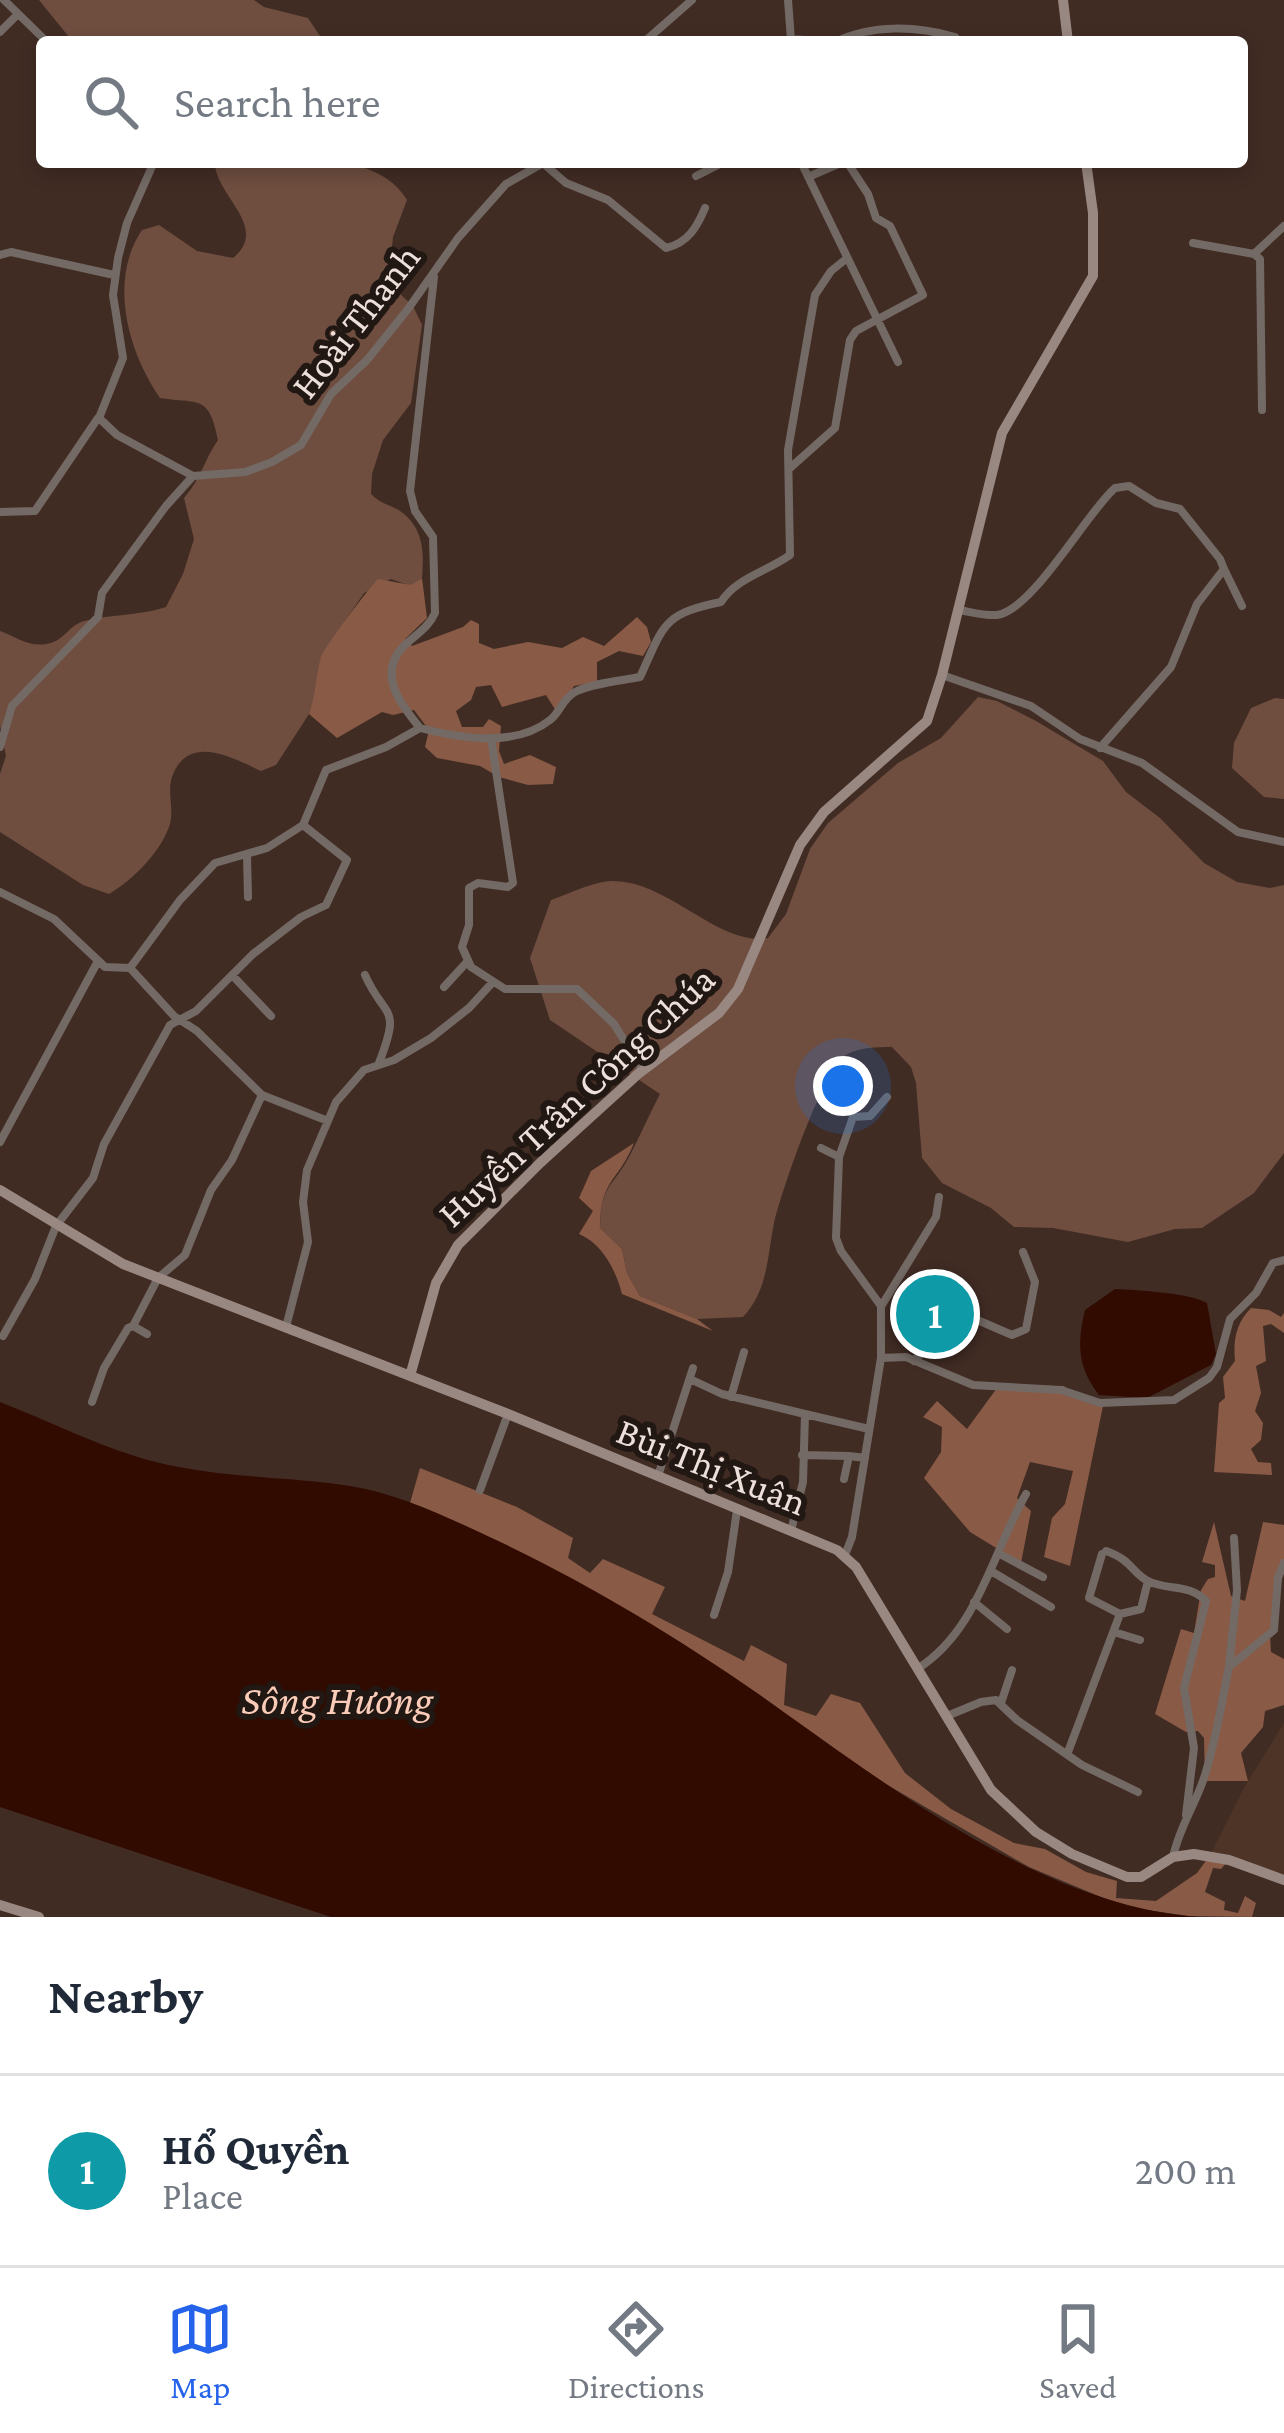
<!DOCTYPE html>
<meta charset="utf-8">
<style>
:root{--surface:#fff;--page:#f2f2f3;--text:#1f2937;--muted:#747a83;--line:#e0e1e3;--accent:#2563eb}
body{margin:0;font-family:"Crimson Pro",serif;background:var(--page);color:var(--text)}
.you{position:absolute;left:843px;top:1086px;width:42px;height:42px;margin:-30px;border:9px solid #fff;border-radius:50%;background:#1a73e8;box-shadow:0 0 0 18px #1a73e833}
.badge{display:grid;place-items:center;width:78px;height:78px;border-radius:50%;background:var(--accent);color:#fff;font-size:39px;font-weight:700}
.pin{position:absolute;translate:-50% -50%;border:6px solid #fff;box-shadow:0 3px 12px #0006}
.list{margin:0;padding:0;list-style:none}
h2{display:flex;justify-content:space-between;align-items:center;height:156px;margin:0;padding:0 48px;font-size:51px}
h2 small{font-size:39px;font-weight:400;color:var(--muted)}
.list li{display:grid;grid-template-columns:78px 1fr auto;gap:36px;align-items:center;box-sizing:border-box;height:192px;padding:0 48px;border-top:3px solid var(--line)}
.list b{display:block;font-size:45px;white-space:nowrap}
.list p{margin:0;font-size:39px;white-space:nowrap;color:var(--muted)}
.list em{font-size:39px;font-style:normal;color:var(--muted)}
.icon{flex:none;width:66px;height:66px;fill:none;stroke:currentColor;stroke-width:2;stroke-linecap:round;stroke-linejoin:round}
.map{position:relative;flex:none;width:1284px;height:1917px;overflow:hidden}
.search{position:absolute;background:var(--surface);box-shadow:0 6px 18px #0003;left:36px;right:36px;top:36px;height:132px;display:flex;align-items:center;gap:30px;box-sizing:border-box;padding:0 42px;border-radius:12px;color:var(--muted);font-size:45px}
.sheet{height:348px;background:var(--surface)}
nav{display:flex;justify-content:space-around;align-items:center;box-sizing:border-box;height:168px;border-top:3px solid var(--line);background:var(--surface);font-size:33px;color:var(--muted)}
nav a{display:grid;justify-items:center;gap:6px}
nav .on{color:var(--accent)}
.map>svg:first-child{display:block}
.built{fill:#4e3327}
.green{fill:#6f4e40}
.forest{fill:#895a46}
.water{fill:#310a00}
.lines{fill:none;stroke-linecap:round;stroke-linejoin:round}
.street{stroke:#746a65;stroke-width:8}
.secondary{stroke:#998881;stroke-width:10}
.labels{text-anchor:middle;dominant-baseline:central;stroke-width:12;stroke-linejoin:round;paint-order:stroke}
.street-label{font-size:39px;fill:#eddfd9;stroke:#211713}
.water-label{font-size:42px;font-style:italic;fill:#fbccb8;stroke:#211713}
</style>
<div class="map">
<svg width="1284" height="1917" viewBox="0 0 1284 1917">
<rect width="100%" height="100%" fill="#412c24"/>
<path class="built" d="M 1284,1723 L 1284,1880 L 1210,1855 L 1245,1786 Z"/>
<path class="green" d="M 39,0 L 254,0 L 264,7 L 308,18 L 324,42 L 73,42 Z
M 215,162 C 273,162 374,144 407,200 L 393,237 L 388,283 L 413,306 L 422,325 L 411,403 L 383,440 L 372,474 L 371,494 C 381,505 394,505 404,514 C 424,531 424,553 422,578 L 411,586 L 391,579 L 364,593 L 322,655 L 318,688 L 309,714 L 276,765 L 261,771 C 233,758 188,732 172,777 C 167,792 174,809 170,824 C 161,852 133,880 109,894 L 83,885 L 0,832 L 0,774 L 6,756 L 0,726 L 0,631 C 16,637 29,647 46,644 C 62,642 67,629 79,623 C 97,615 140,616 166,607 L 183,574 L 194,539 L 184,498 C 201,479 204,460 218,440 C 209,394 199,404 160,398 C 128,352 108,280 142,230 L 159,225 L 197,251 L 233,258 C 271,227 214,195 215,162 Z
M 978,697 L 997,701 L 1036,721 L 1103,761 L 1126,792 L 1160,818 L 1204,863 L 1237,882 L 1270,888 L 1284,885 L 1284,1153 L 1254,1193 L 1202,1228 L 1175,1229 L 1128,1242 L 1053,1228 L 1014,1227 L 991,1208 L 942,1183 L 922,1158 L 916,1083 L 911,1067 L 892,1047 C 877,1047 859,1047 846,1055 C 823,1069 781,1193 774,1223 C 767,1258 768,1290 743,1317 L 697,1319 L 640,1296 L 627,1273 L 622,1249 L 600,1228 C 601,1184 611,1190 629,1157 C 640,1136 649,1115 660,1094 L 550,1020 L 530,958 L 551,900 C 569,894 594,881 613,881 C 669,881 719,947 768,938 L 786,914 L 810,849 L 828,823 L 898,763 L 941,738 Z
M 1275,698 L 1284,699 L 1284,799 L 1264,797 L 1232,768 L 1234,743 L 1251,708 Z"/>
<path class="forest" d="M 422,578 L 427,618 L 405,639 L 412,646 L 463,627 L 471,620 L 479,624 L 479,643 L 494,649 L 528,642 L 562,648 L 583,637 L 604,646 L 637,617 L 647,627 L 651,642 L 643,656 L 619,651 L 597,662 L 597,682 L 574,686 L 558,714 L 546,695 L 502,707 L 491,685 L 476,687 L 471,700 L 456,711 L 462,727 L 483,727 L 489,719 L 501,726 L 499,751 L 504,764 L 530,755 L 556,767 L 553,784 L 528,785 L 499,777 L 480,766 L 437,758 L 425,747 L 429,730 L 414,710 L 393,715 L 382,712 L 337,738 L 309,714 C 316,694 316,674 321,657 C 325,646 369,588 378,579 L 411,585 Z
M 634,1143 C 618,1183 601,1177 600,1228 L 622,1249 L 627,1273 L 640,1296 L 697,1319 L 713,1331 L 622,1294 C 616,1271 603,1244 579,1234 L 593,1211 L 579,1198 L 591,1171 Z
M 1251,1308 L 1269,1310 L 1281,1317 L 1284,1313 L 1284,1333 L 1271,1324 L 1263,1326 L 1266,1361 L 1256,1366 L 1261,1393 L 1255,1411 L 1263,1423 L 1261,1440 L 1251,1449 L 1258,1462 L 1271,1463 L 1272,1475 L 1214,1472 L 1219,1403 L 1225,1398 L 1223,1377 L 1235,1361 C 1233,1340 1236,1323 1251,1308 Z
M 1064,1386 L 1069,1392 L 1103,1406 L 1070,1566 L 1044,1557 L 1052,1518 L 1065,1504 L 1073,1471 L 1030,1462 L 1017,1498 L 1031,1511 L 1021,1563 L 970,1532 L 924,1478 L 941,1452 L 942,1427 L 923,1417 L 937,1401 L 967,1429 L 997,1388 Z
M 420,1468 L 517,1507 L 573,1538 L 568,1558 L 590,1573 L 603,1559 L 665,1587 L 652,1614 L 744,1661 L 751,1645 L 787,1664 L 784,1705 L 816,1716 L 831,1694 L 860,1703 L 905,1773 L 951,1809 L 1014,1843 L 1045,1849 L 1086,1872 L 1117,1881 L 1116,1898 L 1156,1901 L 1197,1873 L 1210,1855 L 1229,1860 L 1221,1869 L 1213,1868 L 1205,1892 L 1225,1902 L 1224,1910 L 1238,1913 L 1245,1896 L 1256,1903 L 1252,1917 L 1189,1916 L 1125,1907 L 1029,1867 L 884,1783 L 681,1643 L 547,1566 L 410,1503 Z
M 1214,1522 L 1231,1596 L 1245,1601 L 1263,1522 L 1284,1525 L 1284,1564 L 1270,1635 L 1271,1652 L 1284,1659 L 1284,1705 L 1265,1711 L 1263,1727 L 1241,1753 L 1248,1781 L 1205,1781 L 1204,1738 L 1198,1731 L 1186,1732 L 1155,1714 L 1181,1629 L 1194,1633 L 1201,1590 L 1208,1579 L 1215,1577 L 1215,1565 L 1202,1562 Z"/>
<path class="water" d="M 1115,1289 C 1138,1290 1190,1293 1207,1303 L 1216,1354 L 1211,1365 L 1147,1398 L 1099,1395 C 1077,1367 1077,1343 1085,1310 Z
M 0,1402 C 59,1425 117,1456 179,1467 C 235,1478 293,1477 350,1486 C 400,1494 449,1518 494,1539 C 586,1582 677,1637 760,1695 C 886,1784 1041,1906 1199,1917 L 331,1917 L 0,1807 Z"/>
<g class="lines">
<path class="street" d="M 4,0 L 47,42
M 788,0 L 791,40
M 0,32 L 18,14
M 644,42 L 692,0
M 778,42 L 791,39 L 831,42
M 835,42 C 872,24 917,26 955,37
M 154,162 L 127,223 L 118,258 L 113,295 L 123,358 L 99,418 L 117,435 L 193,476
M 801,162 L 898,362
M 544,164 L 566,183 L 608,200 L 666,248 C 688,243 697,227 705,208
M 696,176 L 724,162
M 808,177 L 843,162
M 1193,243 L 1254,254 L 1260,259 L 1262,410
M 1254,254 L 1284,226
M 0,255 L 11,252 L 114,275
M 790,468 L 835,428 L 850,340 L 856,331 L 923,295 L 890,226 L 876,218 L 868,194 L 847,162
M 193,476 L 245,472 L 272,462 L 301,445 L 331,394 L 367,360 L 408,309 L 458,238 L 506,184 L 545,162
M 0,512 L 35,511 L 98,418
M 1224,569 L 1242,606
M 959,610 C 971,612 985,616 997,615 C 1033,610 1087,512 1115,488 L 1129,486 L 1156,503 L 1180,509 L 1220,559 L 1224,569 L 1197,604 L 1171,667 L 1100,748
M 942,675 L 1031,706 L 1080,739 L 1142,763 L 1238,832 L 1284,842
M 420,728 C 402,706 378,677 401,649 C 413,636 428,629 435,613 L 433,537 L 415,511 L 410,491 L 434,277
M 491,738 L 513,883 L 508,887 L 478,883 L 469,888 L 469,925 L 462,947 L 471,967 L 505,989 L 577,989 L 614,1024 L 643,1071
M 0,747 L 12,706 L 98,617 L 102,593 L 166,506 L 193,476
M 247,855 L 248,897
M 0,892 L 54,919 L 105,967 L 130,968 L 174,1016 L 197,1031 L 262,1095 L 328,1121
M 130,968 L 180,900 L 215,863 L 267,848 L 303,825 L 326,770 L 386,747 L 420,728 C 459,738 515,748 550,720 C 560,713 562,699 575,692 C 593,683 620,681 640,677 C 664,625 662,614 721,602 C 736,578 768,571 790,555 L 788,450 L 815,295 L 831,271 L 846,259
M 232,975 L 271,1016
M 365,975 C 385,1020 402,1004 379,1063
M 444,987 L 467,962
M 0,1142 L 98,961
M 821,1148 L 839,1157 L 836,1238 L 841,1251 L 881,1306 L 881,1358
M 839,1157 L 853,1117 L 870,1116 L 887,1097
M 882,1305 L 936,1217 L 939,1197
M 133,1326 L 158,1278 L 185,1255 L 211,1190 L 232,1160 L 262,1095
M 286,1327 L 308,1242 L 303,1202 L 307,1170 L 336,1102 L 364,1070 L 394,1060 L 431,1038 L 469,1008 L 492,983
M 3,1336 L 35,1279 L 56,1226 L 93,1178 L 104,1144 L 170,1025 L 196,1011 L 253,954 L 301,917 L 326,905 L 347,860 L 303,825
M 914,1361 L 959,1312 L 1012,1335 L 1026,1329 L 1035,1282 L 1023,1252
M 690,1379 L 722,1394 L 805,1414 L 803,1482 L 791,1531
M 731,1397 L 744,1352
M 92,1402 L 104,1368 L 128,1328 L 133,1326 L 147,1334
M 805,1414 L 869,1429
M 802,1455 L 849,1456
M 658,1476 L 693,1368
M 844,1479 L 849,1456 L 865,1458
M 480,1490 L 508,1414
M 1106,1551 C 1132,1560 1132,1573 1148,1581 C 1167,1591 1189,1583 1206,1601 L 1184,1688 L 1194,1748 L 1186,1815
M 998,1553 L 1043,1577
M 1102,1554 L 1089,1598 L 1120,1614
M 845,1555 L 852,1537 L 881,1358 L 906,1357 L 973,1385 L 1061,1390 L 1100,1403 L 1174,1400 L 1209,1378 L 1217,1367 L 1230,1319 L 1256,1293 L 1273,1263 L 1284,1260
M 991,1571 L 1051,1607
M 974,1602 L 1007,1629
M 714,1615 L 728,1572 L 737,1510
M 1114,1632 L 1140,1640
M 1229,1666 L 1237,1590 L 1234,1538
M 917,1669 C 978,1631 992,1553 1026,1494
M 1001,1703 L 1012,1670
M 947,1716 L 981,1702 L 996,1700 L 1017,1720 L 1082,1765 L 1138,1792
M 1068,1752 L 1120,1614 L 1141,1609 L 1148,1581
M 1173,1857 C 1179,1828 1195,1805 1204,1778 C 1216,1741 1221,1705 1229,1667 L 1274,1630 L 1278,1578 L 1284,1563"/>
<path class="secondary" d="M 1063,0 L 1068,42
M 0,1190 L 123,1264 L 508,1414 L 837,1550 L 856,1567 L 991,1790 L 1036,1832 L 1072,1854 L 1127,1877 L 1141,1877 L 1173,1857 L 1194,1854 L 1229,1860 L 1284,1880
M 410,1376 L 436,1283 L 458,1245 L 540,1163 L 638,1074 L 719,1013 L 738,989 L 800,845 L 824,812 L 927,721 L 942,675 L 1002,433 L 1093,276 L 1093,213 L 1086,162
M 0,1905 L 39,1917"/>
</g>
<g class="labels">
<g class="street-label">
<text transform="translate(355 321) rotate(-52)">Hoài Thanh</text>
<text transform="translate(576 1096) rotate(-43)">Huyền Trân Công Chúa</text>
<text transform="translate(712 1466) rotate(22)">Bùi Thị Xuân</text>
</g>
<g class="water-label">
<text x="337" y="1699">Sông Hương</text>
</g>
</g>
</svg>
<div class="you"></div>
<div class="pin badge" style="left:935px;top:1314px;background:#0f9aa8">1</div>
<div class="search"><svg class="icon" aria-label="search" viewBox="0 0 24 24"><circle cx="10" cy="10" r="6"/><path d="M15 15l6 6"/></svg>Search here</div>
</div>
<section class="sheet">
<h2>Nearby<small></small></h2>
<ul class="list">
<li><span class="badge" style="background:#0f9aa8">1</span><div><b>Hổ Quyền</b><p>Place</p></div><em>200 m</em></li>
</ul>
</section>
<nav>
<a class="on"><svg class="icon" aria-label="map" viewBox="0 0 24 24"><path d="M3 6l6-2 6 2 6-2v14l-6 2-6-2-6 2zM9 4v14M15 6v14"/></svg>Map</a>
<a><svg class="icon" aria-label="directions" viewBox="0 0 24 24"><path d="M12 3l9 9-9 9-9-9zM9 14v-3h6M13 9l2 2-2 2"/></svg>Directions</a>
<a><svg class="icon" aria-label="saved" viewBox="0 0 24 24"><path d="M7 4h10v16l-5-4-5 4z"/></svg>Saved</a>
</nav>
